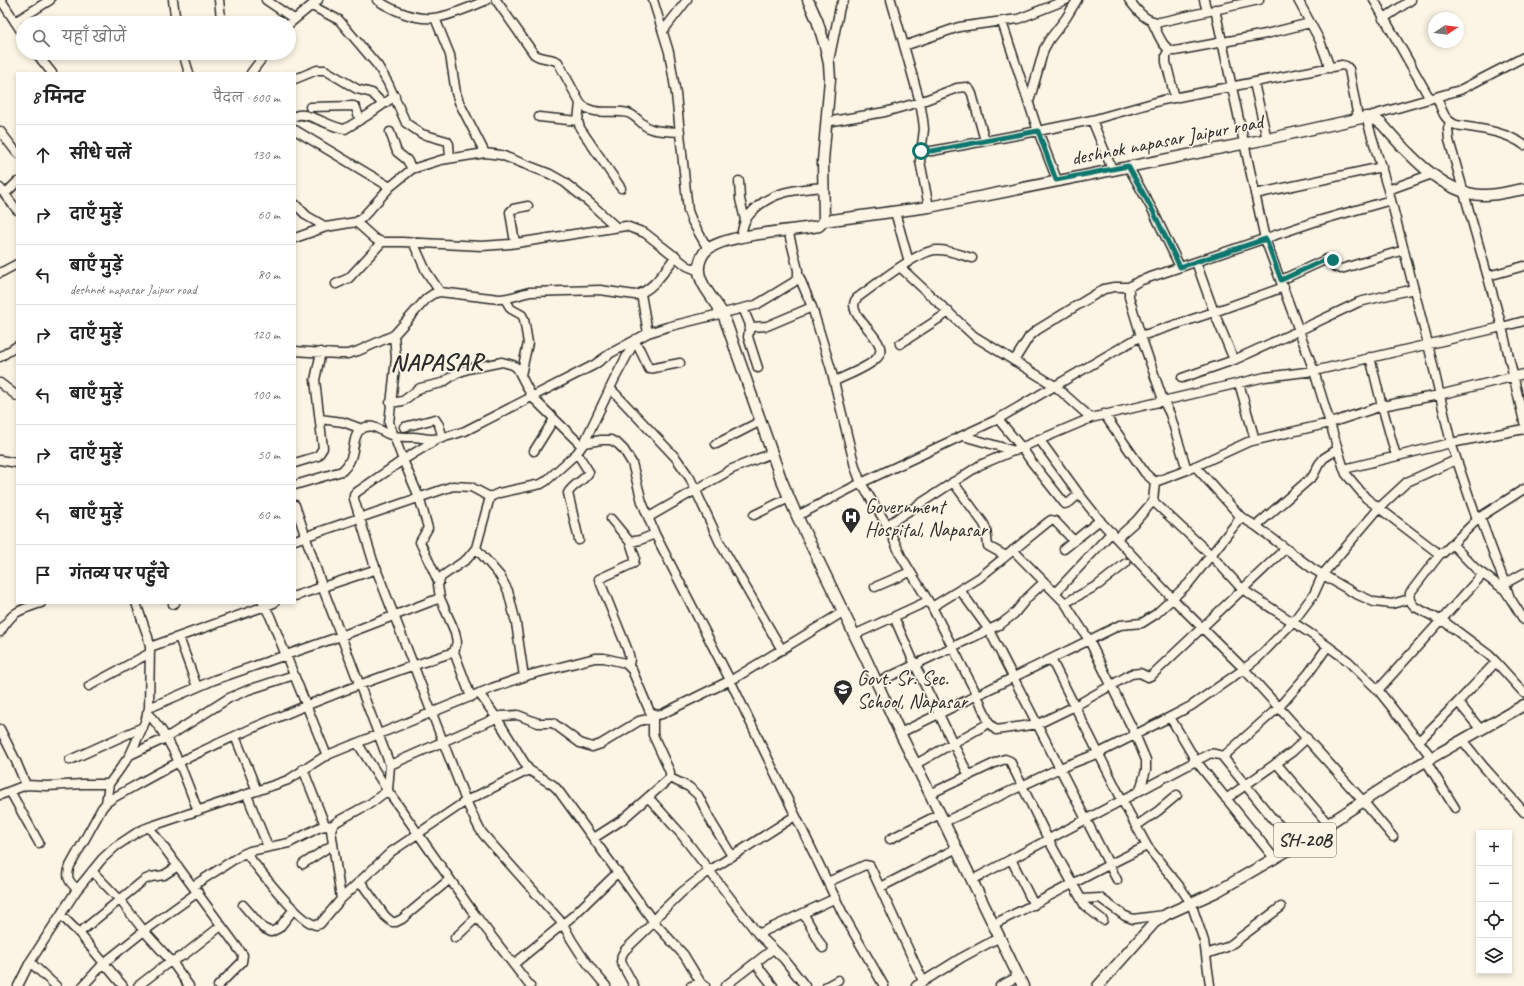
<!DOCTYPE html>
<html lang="hi">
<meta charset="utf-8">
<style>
:root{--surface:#fff;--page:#f2f2f2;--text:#222;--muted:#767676;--line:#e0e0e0}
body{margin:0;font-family:Caveat,"Playpen Sans Deva",sans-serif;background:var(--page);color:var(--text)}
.controls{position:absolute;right:12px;bottom:12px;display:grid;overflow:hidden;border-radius:0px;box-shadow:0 2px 6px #0003}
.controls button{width:36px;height:36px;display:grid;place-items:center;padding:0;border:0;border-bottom:1px solid var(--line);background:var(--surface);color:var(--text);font:20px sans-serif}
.compass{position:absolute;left:1428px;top:12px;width:36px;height:36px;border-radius:50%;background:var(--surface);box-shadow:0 2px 6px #0003;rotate:77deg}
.stop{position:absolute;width:12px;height:12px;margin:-9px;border:3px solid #0f766e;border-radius:50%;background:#fff}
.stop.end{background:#0f766e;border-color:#fff;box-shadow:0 1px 4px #0008}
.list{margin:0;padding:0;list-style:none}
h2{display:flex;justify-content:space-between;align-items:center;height:52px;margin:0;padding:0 16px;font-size:17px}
h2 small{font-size:13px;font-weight:400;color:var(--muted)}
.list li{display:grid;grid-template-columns:26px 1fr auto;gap:12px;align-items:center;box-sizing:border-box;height:60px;padding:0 16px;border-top:1px solid var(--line)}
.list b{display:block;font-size:15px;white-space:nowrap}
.list p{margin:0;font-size:13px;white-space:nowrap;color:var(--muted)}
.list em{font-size:13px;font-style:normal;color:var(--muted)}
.icon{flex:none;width:22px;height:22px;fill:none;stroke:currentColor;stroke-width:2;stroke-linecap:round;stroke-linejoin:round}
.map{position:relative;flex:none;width:1524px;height:986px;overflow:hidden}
.search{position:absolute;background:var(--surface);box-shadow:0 2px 6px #0003;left:16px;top:16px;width:280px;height:44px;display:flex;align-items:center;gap:10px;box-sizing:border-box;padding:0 14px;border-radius:22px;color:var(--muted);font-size:15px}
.panel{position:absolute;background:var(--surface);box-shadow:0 2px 6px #0003;left:16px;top:72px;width:280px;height:532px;border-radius:0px}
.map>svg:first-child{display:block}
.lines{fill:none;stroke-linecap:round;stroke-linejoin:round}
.minor-casing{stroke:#2b2b2b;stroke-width:11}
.major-casing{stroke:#2b2b2b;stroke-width:13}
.minor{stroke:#fcf5e5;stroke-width:8}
.major{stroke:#fcf5e5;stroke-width:10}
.route{stroke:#0f766e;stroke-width:5}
.labels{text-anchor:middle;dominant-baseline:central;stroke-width:3.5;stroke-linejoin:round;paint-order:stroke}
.shield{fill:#fcf5e5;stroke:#6a6863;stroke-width:1}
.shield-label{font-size:19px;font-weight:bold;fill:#2b2b2b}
.street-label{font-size:20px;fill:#2b2b2b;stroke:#fcf5e5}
.poi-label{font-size:20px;fill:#2b2b2b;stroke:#fcf5e5;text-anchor:start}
.district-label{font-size:24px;font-weight:bold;letter-spacing:1px;fill:#2b2b2b;stroke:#fcf5e5}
</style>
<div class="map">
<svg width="1524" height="986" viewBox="0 0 1524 986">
<rect width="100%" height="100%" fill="#fcf5e5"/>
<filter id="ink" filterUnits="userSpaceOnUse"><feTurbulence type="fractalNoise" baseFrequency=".025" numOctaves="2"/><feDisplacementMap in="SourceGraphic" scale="8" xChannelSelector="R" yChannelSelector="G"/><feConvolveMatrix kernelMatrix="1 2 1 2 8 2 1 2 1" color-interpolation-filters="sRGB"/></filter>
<g filter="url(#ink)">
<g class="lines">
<g class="minor-casing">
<path id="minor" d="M 1,0 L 23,34
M 173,0 L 176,23
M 219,0 L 221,18
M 266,0 L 294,19
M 377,0 C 392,10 415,20 433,18 C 448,17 473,6 487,0
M 496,0 L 534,54 C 542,60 550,57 558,62 L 580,103 C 593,117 612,109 628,113 C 637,116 642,126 651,129 C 660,132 671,131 680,132
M 653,0 L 669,52 L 676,94 L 688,211 L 692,221 L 708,249
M 891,0 L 920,102 L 923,120 L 924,129 L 920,161 L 929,207
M 1129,0 C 1138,11 1145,22 1160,22 L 1259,0
M 1204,0 L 1207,11
M 1298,0 L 1320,41 L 1330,68
M 1374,0 L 1430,99
M 312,6 L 339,20 L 378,66 L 388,83 L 406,123 L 422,134 L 447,141 L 449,144 L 450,158
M 1215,9 L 1265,239 L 1314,371 L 1344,469 L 1346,474 L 1366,498 L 1438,553 L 1443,553 L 1480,517 L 1524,489
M 435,18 L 450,55 L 456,93 L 459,102 L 485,153
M 1383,19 L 1411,0
M 15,22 L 50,0
M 1002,22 L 1038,131 L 1057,180
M 1152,22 C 1158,32 1162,50 1175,51 L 1266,34 L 1310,23
M 289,24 L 318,0
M 663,31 L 687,0
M 904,46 L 959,27 L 1018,19 L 1066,0
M 1169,50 L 1166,55 L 1166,62 L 1175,98
M 36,53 L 52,73
M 183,53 L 189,73
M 829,61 L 840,7 L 844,0
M 251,73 L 266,53
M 295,79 L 317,70 L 325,70 L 357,89 L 372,93 L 383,104
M 1254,83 L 1267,139
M 1437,97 C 1442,110 1443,119 1456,125 C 1480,129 1505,131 1524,145
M 1029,102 L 1044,49 L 1049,40 L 1066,18 L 1077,0
M 580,103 L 578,121 L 580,128 L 621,188
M 310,107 L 354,106 L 356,108 L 360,120
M 295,116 C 307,110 330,128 345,129 L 368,115 L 395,96
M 539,117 L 578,121
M 1092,120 L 1112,169
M 826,122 L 885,112 L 920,102 L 957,88 L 966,87 L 970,90 L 972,94 L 985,141
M 1450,122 L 1448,129 L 1449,140 L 1502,327 L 1524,422
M 295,130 L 390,187
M 0,131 L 17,153
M 390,132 L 397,152 L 407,160 L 412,169
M 921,151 L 932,151 L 1038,131 L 1092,120 L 1163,100 L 1342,65 L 1346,66 L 1349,69 L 1358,118
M 1128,166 L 1153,211 L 1180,267
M 739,181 L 740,199 L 745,220
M 0,188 L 17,210
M 1388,190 L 1432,174
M 5,194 L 17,182
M 1255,194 L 1382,167
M 295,204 L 307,216 L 326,227
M 895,212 L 909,262
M 356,222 L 375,239 L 382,242 L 402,242 L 482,246 L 510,244 L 626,226 L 645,233 L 687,266 L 699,271
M 295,238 L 326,227 L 356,222 L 362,218 L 390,187 L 412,169 L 441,160 L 485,153 L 501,155 L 550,174 L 564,182 L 590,203 L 616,227
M 741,238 C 743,221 746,217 758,206 C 778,190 798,190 823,187
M 413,242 L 426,271 L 440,292
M 515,243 L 510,212 L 513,209 L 528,206
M 1196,262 L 1214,312 L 1234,360
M 900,267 L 974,336 L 1055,386 L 1091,418
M 0,273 L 17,264
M 798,274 L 812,307 L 831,369 L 855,467 L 861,483 L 887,525 L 901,556 L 932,607 L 977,695 L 989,723 L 996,730 L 1038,724 L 1075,706 L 1131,674 L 1140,673 L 1148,677 L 1152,675 L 1285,549
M 1488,276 L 1524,266
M 1281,280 L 1327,259 L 1333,260 L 1335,267 L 1341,269 L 1404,250
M 336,284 L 349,278 L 382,242
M 641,294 L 648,333
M 505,299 L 511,309 L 522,315 L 524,319 L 528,343 L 521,375
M 743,308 L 750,325 L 748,337 L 758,368
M 751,327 L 767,326 L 812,307
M 394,335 L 396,358 L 389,423 L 403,460 L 419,497 L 428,528 L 420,542 L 438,581
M 635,342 L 640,350 L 649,369 L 680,363
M 900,344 L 949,312
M 295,351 L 338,354 L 348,354 L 358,351 L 394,335 L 427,298 L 433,294 L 440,292 L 499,299 C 510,299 520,294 530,292 L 600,290 L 635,295 C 653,291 665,270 676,256
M 0,357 L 17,346
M 1370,357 L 1382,406 L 1396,456
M 1014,361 L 1029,337 L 1037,330 L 1104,289 L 1114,287 L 1129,287
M 1182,378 L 1234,360 L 1300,330 L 1359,302 L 1414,289
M 835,381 C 847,375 867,368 876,359 C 896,342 841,316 857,298 C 874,286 917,251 936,250 C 948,249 961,255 972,258
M 0,383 L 17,396
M 1239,383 L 1255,440
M 610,388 L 676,458 L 690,478 L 720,543 L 782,650
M 390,403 L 403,401 L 420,388 L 442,383 L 457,373 L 468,369 L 502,362 L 513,365 L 517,368 L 532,397 L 582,446
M 1104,414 L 1145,473 L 1155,482 L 1187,470 L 1248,442 L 1330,423 L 1382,406 L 1439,395 L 1524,374
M 320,419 L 343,422 L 362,429
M 998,419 L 1022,448 L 1031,461 L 1065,504 L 1070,502 L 1079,494
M 404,427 L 435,419 L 439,425 L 443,438
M 963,436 L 1015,451
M 439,438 L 403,460 L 357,492 L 354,495 L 354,499 L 373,561 L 466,801 L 479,828 L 483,834 L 563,924 C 574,947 589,967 606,986
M 1039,439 L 1079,494 L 1102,523 L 1173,599 L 1244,669 L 1363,801 L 1393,837
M 584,443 L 601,440 L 611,440 L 618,444 L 624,450 L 632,463 L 642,502 L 655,534 L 730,680 L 843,914 L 884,986
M 716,444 L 761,421
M 534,451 L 554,419
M 577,453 L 589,472 C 584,481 573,484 568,493 L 579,540
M 0,460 L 17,463
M 295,463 L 318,456 L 323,448 L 315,380 L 321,352
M 1195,466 L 1241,517 L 1256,526 L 1313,569 L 1354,593 L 1374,602 L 1392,604 L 1409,599
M 1344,469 L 1451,443 L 1524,429
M 1187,470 L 1170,414 L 1163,400 L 1141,336 L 1129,297 L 1129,287 L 1139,281 L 1314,222 L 1391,200
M 953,482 L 984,524 L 986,529 L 988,546 L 1006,556
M 295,485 L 342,471 C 358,457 350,439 360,430 C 372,420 383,434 394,436 C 400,437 407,437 413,437 C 419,437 425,439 431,439 C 443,439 454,434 465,431 L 594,365 L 611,353 L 648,333 L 667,327 L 756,305 L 794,282 L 798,277 L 798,270 L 788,230
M 1153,501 L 1211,555 L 1242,589 L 1314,636 L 1348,661 L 1378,690 L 1432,758
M 295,505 L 322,586 L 390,765 L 388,790 L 371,803 L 338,821 L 333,825 L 331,830 L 341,899
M 754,515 L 789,498
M 797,516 L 861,483 L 998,419 L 1141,336 L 1214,312 L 1284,287
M 649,517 L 732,469 L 772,453
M 1480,517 L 1509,595
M 611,519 L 630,542 L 640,540 L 655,534
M 1477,520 L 1451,443 L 1428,344 L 1391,200 L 1366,117 L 1460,90 L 1524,57
M 887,525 L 980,465 L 1091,418 L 1265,377 L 1314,371 L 1502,327 L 1524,321
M 1256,526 L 1313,476 L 1319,464 L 1324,458 L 1338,449
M 1117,538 L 1136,521 L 1153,501 L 1155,482
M 295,540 L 453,486 L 471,487 L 490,497
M 1452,544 L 1476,569 L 1505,590 L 1524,620
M 476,548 L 500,576 L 508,591 L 516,623 L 524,677
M 1064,549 L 1100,520
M 1013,550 L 1065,603 L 1089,640 L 1135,734 L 1146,760 L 1146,770 L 1140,790
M 1440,554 L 1410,593 C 1409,599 1410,602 1415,607 L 1446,623 L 1489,655 L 1496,662 L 1524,693
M 1506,583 L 1524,573
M 875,587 L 910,572
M 960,590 L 989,630 L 1117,880
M 1055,593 L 1112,532
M 295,596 L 377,569
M 263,603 L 270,616 L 327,756
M 1065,603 L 1098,585 L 1126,563
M 173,604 L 175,603
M 932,607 L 979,578 L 1048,522 L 1051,520 L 1055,521 L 1074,541
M 894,617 L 915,665 L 969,776
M 0,632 C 14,610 18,611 41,603
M 854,635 L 928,601
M 179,637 L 197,687
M 150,647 L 274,603
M 1051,659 L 1122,800 L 1147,846 L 1180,887 L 1191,903 L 1204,941 L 1210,985
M 629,665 L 630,659 L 628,651 L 599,579 L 634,563 L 635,557 L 630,542
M 876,683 L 1001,624 L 1014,614 L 1028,597 L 1044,582
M 89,686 L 150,653
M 1378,690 L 1482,575
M 479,693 L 496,717 L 529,770 L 553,785 L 558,790 L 653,921 L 684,955 L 701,983 L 705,986
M 471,697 L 454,652 L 457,642 L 455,632 L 440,598 L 438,585 L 441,577 L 467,559 L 476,548 L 490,497 L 499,493 L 541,484 L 546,481 L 577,453 L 584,443 L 615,378 L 636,339
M 1458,702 L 1481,730
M 149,708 L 214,680 L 341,636 L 440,598
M 147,713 C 173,738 185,778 198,811
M 1170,717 L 1196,761 L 1274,858
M 0,729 L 15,759 L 26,785
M 900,733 L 1120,625 L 1142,623 L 1156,614 L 1189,583 L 1241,517
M 235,736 L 257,791
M 1419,741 L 1458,702 L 1496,662
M 1463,741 L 1483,766 L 1524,812
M 358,744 L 386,788 L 473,912 L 530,986
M 130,755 L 166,738 L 229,698 L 248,690 L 294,675
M 1222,756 L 1273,819 L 1298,844
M 70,760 L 143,727
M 1426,761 L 1455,808
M 1276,763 L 1329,825
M 916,764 L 989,723
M 390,765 L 501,716 L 518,715 L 538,723 L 553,723 L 580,743 L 592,747 L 601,744 L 639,721 L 653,718
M 303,769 L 325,825
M 670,778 L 689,787 L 698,795 L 712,823 L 732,856
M 10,791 L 39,843
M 930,794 L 997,762 L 1005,759 L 1010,761 L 1048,839 L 1085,906 L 1103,920
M 0,795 L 26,785 L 47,786 L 83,784 L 109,784
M 247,795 L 268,847
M 648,797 L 681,834 L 758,934 L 784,959 L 805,986
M 1226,799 L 1292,752 L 1307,738
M 106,803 L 109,784 L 130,755 L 145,722 L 149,708 L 150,647 L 148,637 L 136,603
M 944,822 L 1060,768 L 1099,753 L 1170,717 L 1191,706 L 1244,669 L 1258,658 L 1293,622 L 1314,594 L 1323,574 L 1379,508 L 1407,482 L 1456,460
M 1136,826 L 1158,811 L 1177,795
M 149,827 L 243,955 L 242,962 L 218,986
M 594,838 L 622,820 L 670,778 L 670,772 L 653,735 L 653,714
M 890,839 L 940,814
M 246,853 C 258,868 298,922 316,925 L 320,924 L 341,899 L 391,852 L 466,801 L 529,770
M 1011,859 L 1034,905
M 303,864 L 332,845
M 92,871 L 120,900 L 144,931 L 172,962 L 189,986
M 972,880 L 1209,754 C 1215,752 1219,757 1225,755 L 1279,707 L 1308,674 L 1328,646
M 360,881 L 385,916 L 392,922 L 396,922 L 402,919 L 450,879
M 828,882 L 865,865 L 870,866 L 923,981
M 193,886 L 241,855 L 250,851 L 289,843 L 320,827 L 333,825
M 881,887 L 957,848
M 77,889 C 68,881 66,877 70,866 L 102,808 L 106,803 L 113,798 C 135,786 157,773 179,762 C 268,719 360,682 454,652
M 1081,899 L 1100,898 L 1125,916 L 1133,919 L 1164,915
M 243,905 L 263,928 L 271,932 L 279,928 L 294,909
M 803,913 L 823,948
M 61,915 L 79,933 L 123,986
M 994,924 C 1046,899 1096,870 1147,846
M 79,933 L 144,880 L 151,877 L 164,875 L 178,866
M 758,934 L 836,898
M 455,938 L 477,917
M 1206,954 L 1227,947 L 1233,943 L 1281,907
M 30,962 L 56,986
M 755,963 L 773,986
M 514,964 L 574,915 L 618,872
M 18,986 L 30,962 L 76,891 L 102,859 L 115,847 L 139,831 L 149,827 L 277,784 L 288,780 L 325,756 L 492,688 L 529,675 L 595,658 L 604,658 L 625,663 L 632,670 L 650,712 L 657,715 L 662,714 L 735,678 L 843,612
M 83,986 L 104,963 L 144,931 L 198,892
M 138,986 L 165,965 L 184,955 L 221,926
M 634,986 L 621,962 L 622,955 L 625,950 L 649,927 L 658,915 L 682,892 L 709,871 L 795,816
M 691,986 L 701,983
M 725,986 L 773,949
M 827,986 L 838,980
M 916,986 L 961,958 L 1000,937
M 1000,986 L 1019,976"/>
</g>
<g class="major-casing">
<path id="major" d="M 808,0 L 817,20 L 825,46 L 829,64 L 830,79 L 823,161 L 824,221
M 824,221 L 819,226 C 793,231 727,234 708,249 C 702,253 698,264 699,271 C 700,285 714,299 721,311 C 724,315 725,320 727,325 L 781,479 L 797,516 L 867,661 L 900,733 L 940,814 L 1023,986
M 824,221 L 929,207 L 1267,139 L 1366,117 L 1376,120 L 1382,124 C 1406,152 1443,194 1482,195 C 1496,196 1510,191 1524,189
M 1098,986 L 1154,923 L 1167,914 L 1218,891 L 1287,851 L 1417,766 L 1524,705"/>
</g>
<use href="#minor" class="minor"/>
<use href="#major" class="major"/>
</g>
</g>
<g class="lines" filter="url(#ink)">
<path class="route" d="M 921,151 L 932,151 L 1038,131 L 1056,180 L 1128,166 L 1153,211 L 1180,267 L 1266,239 L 1281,280 L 1327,259 L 1333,260"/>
</g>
<defs>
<g id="hospital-pin" transform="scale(1)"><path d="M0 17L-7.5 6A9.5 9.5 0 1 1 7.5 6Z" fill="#2b2b2b" stroke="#fcf5e5"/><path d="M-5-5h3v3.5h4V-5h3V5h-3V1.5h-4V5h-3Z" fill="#fff"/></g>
<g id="school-pin" transform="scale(1)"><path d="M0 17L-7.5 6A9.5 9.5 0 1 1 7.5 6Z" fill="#2b2b2b" stroke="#fcf5e5"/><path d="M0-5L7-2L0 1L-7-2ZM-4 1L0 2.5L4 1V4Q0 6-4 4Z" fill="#fff"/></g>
</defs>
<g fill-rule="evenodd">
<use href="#hospital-pin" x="851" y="517"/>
<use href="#school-pin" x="843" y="689"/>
</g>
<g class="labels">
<rect class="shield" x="1274" y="823" width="62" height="34" rx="3"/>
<g class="shield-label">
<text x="1305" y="840">SH-20B</text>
</g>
<g class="street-label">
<text transform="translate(1167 140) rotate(-11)">deshnok napasar Jaipur road</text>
</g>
<g class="poi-label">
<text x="865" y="506">Government<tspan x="865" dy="23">Hospital, Napasar</tspan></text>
<text x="857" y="678">Govt. Sr. Sec.<tspan x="857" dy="23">School, Napasar</tspan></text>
</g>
<g class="district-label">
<text x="437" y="362">NAPASAR</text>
</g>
</g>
</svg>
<div class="controls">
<button>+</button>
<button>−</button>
<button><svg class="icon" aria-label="locate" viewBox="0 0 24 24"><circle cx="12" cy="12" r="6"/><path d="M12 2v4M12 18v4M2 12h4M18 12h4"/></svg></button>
<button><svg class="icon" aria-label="layers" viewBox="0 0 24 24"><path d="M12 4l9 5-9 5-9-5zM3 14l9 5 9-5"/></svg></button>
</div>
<svg class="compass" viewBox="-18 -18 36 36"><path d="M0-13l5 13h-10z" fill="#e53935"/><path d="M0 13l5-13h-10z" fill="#767676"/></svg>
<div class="stop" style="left:921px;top:151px"></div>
<div class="stop end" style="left:1333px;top:260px"></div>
<div class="search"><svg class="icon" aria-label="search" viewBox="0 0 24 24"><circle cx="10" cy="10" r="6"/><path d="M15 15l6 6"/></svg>यहाँ खोजें</div>
<section class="panel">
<h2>8 मिनट<small>पैदल · 600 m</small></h2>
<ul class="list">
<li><svg class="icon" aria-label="ahead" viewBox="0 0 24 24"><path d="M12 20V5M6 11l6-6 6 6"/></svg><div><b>सीधे चलें</b></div><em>130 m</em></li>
<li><svg class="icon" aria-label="right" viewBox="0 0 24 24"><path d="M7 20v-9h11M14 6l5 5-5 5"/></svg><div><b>दाएँ मुड़ें</b></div><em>60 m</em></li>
<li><svg class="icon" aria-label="left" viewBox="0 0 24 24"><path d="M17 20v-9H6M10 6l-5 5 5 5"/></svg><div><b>बाएँ मुड़ें</b><p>deshnok napasar Jaipur road</p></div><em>80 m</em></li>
<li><svg class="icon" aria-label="right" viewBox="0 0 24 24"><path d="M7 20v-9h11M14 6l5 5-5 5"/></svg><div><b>दाएँ मुड़ें</b></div><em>120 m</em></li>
<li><svg class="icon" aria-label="left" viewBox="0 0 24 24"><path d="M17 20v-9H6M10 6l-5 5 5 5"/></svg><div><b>बाएँ मुड़ें</b></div><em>100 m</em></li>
<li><svg class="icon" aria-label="right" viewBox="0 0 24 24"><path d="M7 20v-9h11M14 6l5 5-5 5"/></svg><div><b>दाएँ मुड़ें</b></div><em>50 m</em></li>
<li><svg class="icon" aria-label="left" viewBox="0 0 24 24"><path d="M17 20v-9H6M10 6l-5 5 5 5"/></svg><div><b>बाएँ मुड़ें</b></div><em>60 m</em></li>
<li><svg class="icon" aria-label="arrive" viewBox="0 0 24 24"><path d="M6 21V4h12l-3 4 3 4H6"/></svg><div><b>गंतव्य पर पहुँचे</b></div></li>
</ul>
</section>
</div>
